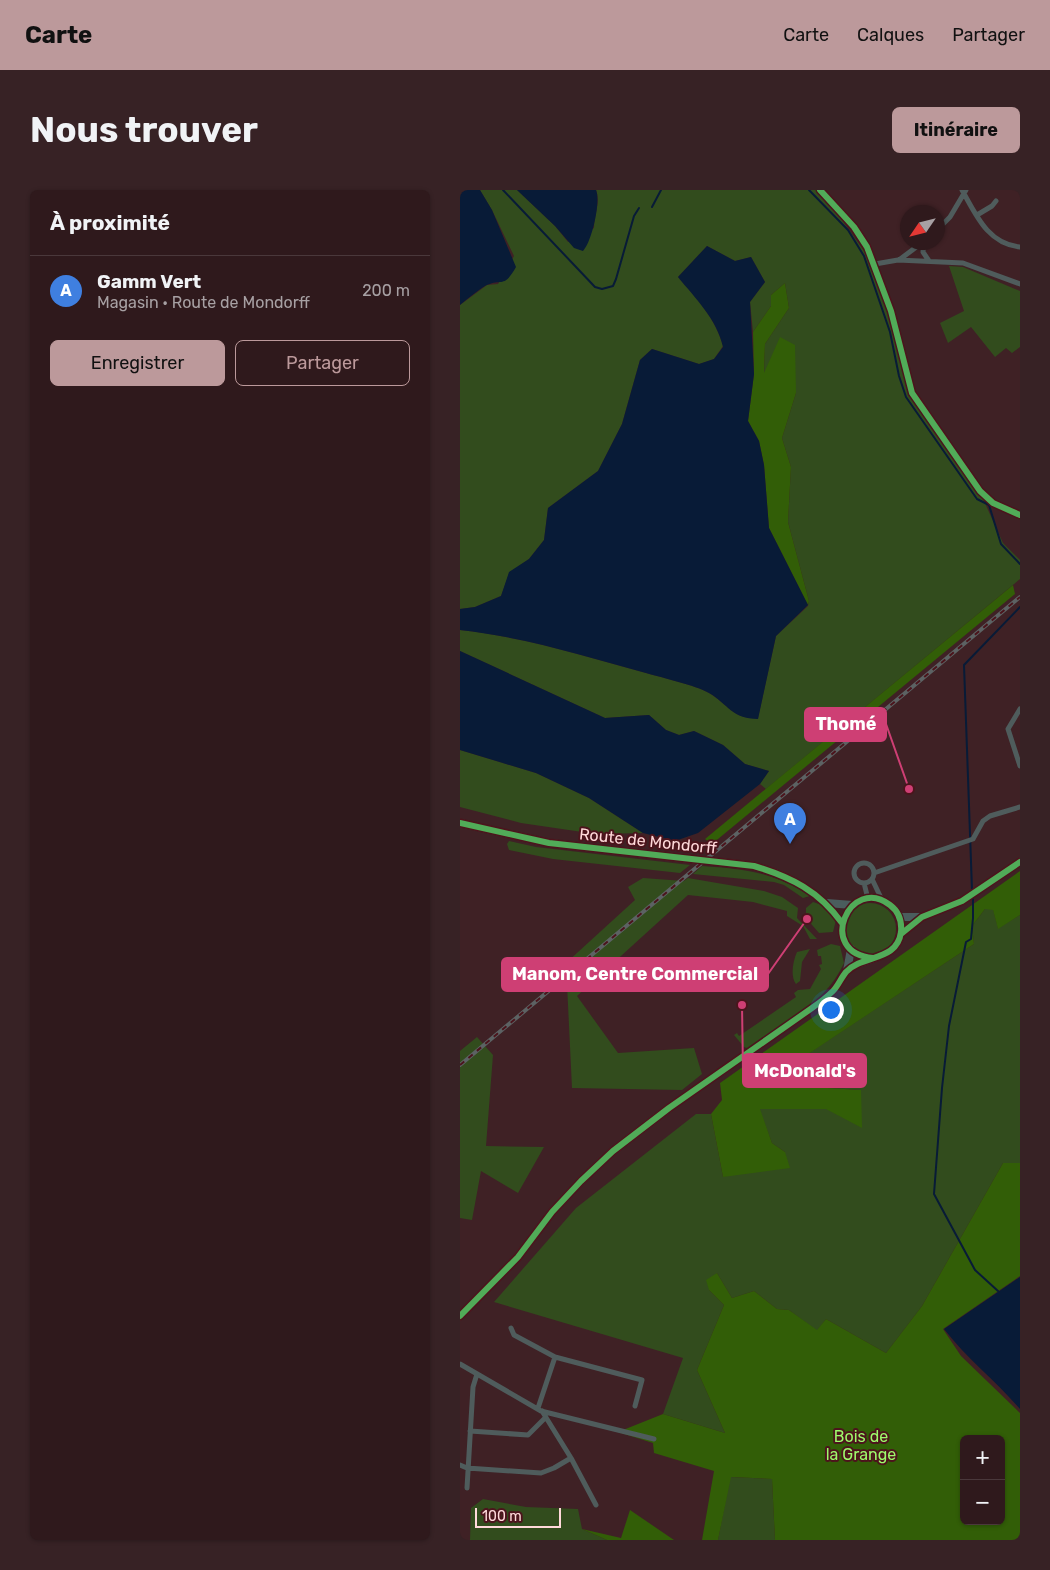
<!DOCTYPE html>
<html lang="fr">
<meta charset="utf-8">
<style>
:root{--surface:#2f191c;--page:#372225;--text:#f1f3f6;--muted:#a7a0a3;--line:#4a383b;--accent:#bc999b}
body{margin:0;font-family:Rubik,sans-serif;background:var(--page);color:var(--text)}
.controls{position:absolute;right:15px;bottom:15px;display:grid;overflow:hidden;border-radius:8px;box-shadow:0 1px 4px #0004}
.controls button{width:45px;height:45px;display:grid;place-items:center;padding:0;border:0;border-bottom:1px solid var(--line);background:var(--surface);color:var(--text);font:25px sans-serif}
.compass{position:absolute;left:440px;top:15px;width:45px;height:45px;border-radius:50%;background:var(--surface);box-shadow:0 1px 4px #0004;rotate:235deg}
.scale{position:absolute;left:15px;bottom:12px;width:86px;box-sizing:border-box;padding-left:5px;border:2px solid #ffd9da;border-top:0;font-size:14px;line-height:18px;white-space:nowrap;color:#ffd9da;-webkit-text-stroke:4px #4c141c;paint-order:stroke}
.you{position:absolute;left:370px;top:819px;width:18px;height:18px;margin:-12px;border:4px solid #fff;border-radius:50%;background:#1a73e8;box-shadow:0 0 0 8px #1a73e833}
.badge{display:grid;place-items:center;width:32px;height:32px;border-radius:50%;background:var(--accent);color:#fff;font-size:16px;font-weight:700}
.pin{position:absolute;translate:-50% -41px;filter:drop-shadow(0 1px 2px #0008)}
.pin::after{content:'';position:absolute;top:26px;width:18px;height:15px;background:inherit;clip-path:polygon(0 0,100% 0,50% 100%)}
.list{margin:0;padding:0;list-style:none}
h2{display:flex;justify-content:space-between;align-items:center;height:65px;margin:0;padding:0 20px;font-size:21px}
h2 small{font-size:16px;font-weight:400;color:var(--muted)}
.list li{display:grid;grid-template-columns:32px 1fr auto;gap:15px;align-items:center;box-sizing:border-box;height:70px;padding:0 20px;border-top:1px solid var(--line)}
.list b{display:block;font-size:19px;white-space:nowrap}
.list p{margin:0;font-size:16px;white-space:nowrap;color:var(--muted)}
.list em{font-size:16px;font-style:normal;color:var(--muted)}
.actions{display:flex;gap:10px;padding:15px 20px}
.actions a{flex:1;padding:11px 0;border:1px solid var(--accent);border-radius:8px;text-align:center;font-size:18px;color:var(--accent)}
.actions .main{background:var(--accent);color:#111}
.map{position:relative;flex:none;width:560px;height:1350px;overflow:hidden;border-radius:8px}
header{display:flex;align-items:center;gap:30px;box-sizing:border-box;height:70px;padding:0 25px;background:var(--accent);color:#111}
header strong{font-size:24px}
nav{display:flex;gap:28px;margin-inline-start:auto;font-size:18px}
.intro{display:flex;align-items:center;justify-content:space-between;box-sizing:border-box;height:120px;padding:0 30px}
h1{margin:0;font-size:35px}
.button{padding:12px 22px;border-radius:8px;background:var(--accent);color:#111;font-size:18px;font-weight:700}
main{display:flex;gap:30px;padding:0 30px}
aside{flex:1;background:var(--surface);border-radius:8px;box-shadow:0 1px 4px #0004}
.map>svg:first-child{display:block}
.green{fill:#324c1d}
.forest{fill:#325e07;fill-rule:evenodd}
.water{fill:#081b37}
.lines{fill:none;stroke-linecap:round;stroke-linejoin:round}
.stream{stroke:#081b37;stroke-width:2}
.minor{stroke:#4f5c5c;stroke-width:5}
.tertiary{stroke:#4f5c5c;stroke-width:6}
.primary{stroke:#4a5d5d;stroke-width:8}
.rail-casing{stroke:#5c6263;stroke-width:4}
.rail{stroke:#4c141c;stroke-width:2;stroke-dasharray:5.5;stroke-linecap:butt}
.cycleway-casing{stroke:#4c141c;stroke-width:9}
.cycleway{stroke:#51ab58;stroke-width:6}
.labels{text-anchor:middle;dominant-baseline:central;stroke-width:4;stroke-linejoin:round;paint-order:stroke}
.street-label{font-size:16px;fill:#ffd9da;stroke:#4c141c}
.park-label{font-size:16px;fill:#9efa6b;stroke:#4c141c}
.leader{fill:none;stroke:#ce3f74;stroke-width:2}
.callout-dot{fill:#ce3f74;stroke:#4c141c;stroke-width:2}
.callout{fill:#ce3f74;stroke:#ce3f74;stroke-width:2}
.callout-label{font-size:18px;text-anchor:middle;font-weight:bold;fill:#fff}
</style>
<header>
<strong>Carte</strong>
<nav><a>Carte</a><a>Calques</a><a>Partager</a></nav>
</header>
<div class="intro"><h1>Nous trouver</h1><a class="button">Itinéraire</a></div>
<main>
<aside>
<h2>À proximité<small></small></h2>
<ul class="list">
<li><span class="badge" style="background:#3f7fe0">A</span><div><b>Gamm Vert</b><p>Magasin · Route de Mondorff</p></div><em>200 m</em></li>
</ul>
<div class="actions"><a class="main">Enregistrer</a><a>Partager</a></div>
</aside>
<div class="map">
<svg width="560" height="1350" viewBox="0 0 560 1350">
<rect width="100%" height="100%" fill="#3f2125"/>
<path class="green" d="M 20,0 L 57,0 L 95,36 L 108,52 L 134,38 C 134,24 141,13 136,0 L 357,0 L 377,23 L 407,65 L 433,136 L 449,205 L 524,311 L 543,353 L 560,370 L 560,389 L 306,599 L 300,594 L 309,581 L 285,574 L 263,555 L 234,541 L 219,545 L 206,540 L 189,525 L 145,528 L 0,461 L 0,440 C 64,447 125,466 186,483 C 203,488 235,495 249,503 C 268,514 272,529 298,528 L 316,446 L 348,416 L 349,411 L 328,332 L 331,277 L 322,248 L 336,203 L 304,185 L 305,154 L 329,118 L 325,93 L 311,105 L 311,116 L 293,142 L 290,112 L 305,92 L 291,67 L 275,71 L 247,56 L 218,87 C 236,108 256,129 263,156 L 254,169 L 239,174 L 192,159 L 180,170 L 162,234 L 138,281 L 88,318 L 84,350 L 69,369 L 50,382 L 41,406 L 15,417 L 0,419 L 0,115 L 27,95 L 38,94 L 54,66 L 32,20 Z
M 489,76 L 503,77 L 560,101 L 560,157 L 552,163 L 546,158 L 535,167 L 511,137 L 488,153 L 480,133 L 504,121 Z
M 0,560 L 76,583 L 129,608 L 183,643 L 136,644 L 61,633 L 0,617 Z
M 49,651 L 76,657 L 230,675 L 220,683 L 93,669 L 49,660 L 47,654 Z
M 242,676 C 284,679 315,682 350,706 L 343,708 L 324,695 L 314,692 L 233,684 Z
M 183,688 L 224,691 L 228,688 L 304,701 L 322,707 L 338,718 L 337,728 L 357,749 L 350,749 L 343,736 L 327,726 L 327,721 L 293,712 L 228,705 L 117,806 L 158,863 L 234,858 L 242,884 L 222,900 L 112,898 L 106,773 L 175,710 L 168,697 Z
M 353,712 L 362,715 L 376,730 L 373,742 L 359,743 L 346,728 L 346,718 Z
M384 739a26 26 0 1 1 52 0a26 26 0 1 1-52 0Z
M 525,719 L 533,719 L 538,738 L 560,725 L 560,973 L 543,973 L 462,1116 L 426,1163 L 366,1129 L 357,1141 L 329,1120 L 317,1119 L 294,1101 L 272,1108 L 257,1083 L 249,1100 L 264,1115 L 237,1180 L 265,1243 L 203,1224 L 223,1168 L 34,1112 L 116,1018 L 236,924 L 251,924 L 263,987 L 325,962 L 312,953 L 299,919 L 366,919 L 401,900 L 302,894 L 514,754 L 512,736 Z
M 371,754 L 380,756 L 384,773 C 366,813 323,835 289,859 L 284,857 L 274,845 L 277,843 L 279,846 L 336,807 L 334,803 L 338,800 L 350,799 L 361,779 L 359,775 L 362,774 L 361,766 L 358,766 L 357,760 Z
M 350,759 L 342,772 L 340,791 L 336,794 C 330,786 333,771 337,762 Z
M 17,847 L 33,865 L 26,956 L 84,957 L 58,1003 L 21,981 L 12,1030 L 0,1028 L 0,861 Z
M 270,1287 L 312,1289 L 315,1350 L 258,1350 Z
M 23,1309 L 66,1317 L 118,1319 L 122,1339 L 147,1350 L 10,1350 L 11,1318 Z"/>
<path class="forest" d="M 325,93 L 329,118 L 305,154 L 304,183 L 320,147 L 335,155 L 336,203 L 322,248 L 331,277 L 328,332 L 349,411 L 348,415 L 309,338 L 304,275 L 299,251 L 288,231 L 294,184 L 293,142 L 311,116 L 311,105 Z
M 553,395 L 555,404 L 252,654 L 245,649 Z
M 560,681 L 560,725 L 538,739 L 533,720 L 525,719 L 512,736 L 514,754 L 303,894 L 401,900 L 402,938 L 366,919 L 300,919 L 312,953 L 325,962 L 330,978 L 263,987 L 251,924 L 262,910 L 260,893 Z
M 543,973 L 560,973 L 560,1086 L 483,1139 L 501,1166 L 560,1223 L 560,1350 L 315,1350 L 312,1289 L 271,1287 L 258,1350 L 242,1350 L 254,1281 L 194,1263 L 193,1253 L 158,1242 L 203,1224 L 265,1243 L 237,1180 L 264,1115 L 249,1100 L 246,1090 L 257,1083 L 272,1108 L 294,1101 L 317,1119 L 329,1120 L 357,1140 L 366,1129 L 426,1163 L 462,1116 ZM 504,1249 L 541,1249 L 541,1331 L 504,1331 Z
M 170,1320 L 214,1350 L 147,1350 L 122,1339 L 161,1348 Z"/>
<path class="water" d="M 0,0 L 20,0 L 32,20 L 56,77 C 43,100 42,87 25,96 C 17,101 7,109 0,115 Z
M 57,0 L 136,0 C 141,11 132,52 123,61 L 114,58 L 95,36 Z
M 247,56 L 275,71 L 291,67 L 305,92 L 290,112 L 294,184 L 288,231 L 299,251 L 304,275 L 309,338 L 348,415 L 316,446 L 298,529 C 272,529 268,514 249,503 C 235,495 203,488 186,483 C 125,466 63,447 0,440 L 0,419 L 15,417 L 41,406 L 49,382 L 69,369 L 84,350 L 88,318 L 138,281 L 162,234 L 180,170 L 192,159 L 239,174 L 254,169 L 263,157 C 257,129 235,108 218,87 Z
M 0,461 L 145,528 L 189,525 L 206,540 L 219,545 L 234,541 L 263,555 L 285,574 L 309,581 L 300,594 L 238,643 L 215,651 L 183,643 L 129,608 L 76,583 L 0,560 Z
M 560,1087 L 560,1219 C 535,1190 508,1170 484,1139 Z"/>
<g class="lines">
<path class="stream" d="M 43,0 L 135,97 L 142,99 L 153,96 L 156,89 L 174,26 L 179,18
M 349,0 L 388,40 L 404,66 L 430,142 L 439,186 L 446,207 L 517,309 L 529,315 L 541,354 L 560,374
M 192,17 L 201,0
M 512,700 L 504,475 L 560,417
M 513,707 L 513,728 L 511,749 L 506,752 L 489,836 L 482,898 L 474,1004 L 515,1080 L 538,1101"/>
<path class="minor" d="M 502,0 C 516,25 528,54 560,57
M 517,25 L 532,16 L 536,11
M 478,39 L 490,27 L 506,0
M 464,52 L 463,62 L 469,71
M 439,70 L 463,52
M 415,74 L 438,70 L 503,73 L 560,94
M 560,519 L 548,539 L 560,576
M394 683a10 10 0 1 1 20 0a10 10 0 1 1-20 0Z
M 414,683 L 513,649 L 523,631 L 530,626 L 560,617
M 412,689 L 422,710
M 403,709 L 407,705 L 404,693
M 51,1138 L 54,1145 L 95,1167 L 78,1218
M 95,1167 L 182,1190 L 175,1216
M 0,1174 L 81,1221 L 194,1249
M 82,1221 L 111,1268 L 136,1315
M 10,1241 L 68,1245 L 85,1228
M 0,1275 L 7,1278 L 81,1283 L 94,1278 L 111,1268
M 7,1298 L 13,1197 L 17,1184"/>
<path class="tertiary" d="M 360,0 L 394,37 L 407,57 L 431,121 L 452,203 L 520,301 L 533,313 L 560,325"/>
<path class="primary" d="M 0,633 L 89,653 L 294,676 C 331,687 359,701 382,733
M 367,713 L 392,715
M 439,727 L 462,727
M 441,744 L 462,727 L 502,711 L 560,672
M 387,781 L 391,759
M 0,1126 L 58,1067 L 92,1022 L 121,991 L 153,961 L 209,918 L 352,818 C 359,813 367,807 373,801 C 378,796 381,788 386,782 C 403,764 437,772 441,742 C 442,731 438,721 430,715 C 390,684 355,763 413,768"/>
<g class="rail-casing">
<path id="rail" d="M 0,875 L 560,407"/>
</g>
<use href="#rail" class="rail"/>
<g class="cycleway-casing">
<path id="cycleway" d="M 360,0 L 394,37 L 407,57 L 431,121 L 452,203 L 520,301 L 533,313 L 560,325
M 0,633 L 89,653 L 294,676 C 331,687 359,701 382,733
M 441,744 L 462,727 L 502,711 L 560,672
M 0,1126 L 58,1067 L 92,1022 L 121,991 L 153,961 L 209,918 L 352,818 C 359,813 367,807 373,801 C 378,796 381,788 386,782 C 403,764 437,772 441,742 C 442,731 438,721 430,715 C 390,684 355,763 413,768"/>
</g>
<use href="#cycleway" class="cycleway"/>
</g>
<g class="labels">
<g class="street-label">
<text transform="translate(188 651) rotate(6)">Route de Mondorff</text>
</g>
<g class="park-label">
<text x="401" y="1246">Bois de<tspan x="401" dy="18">la Grange</tspan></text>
</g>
</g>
<path class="leader" d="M449 599L426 534M347 729L308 784M282 815L283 881"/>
<g class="callout-dot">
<circle cx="449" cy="599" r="5"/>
<circle cx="347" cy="729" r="5"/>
<circle cx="282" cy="815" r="5"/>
</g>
<g class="callout">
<rect x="345" y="518" width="81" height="33" rx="5"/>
<rect x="42" y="768" width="266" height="33" rx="5"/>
<rect x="283" y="864" width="123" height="33" rx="5"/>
</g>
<g class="callout-label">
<text x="386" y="540">Thomé</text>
<text x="175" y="790">Manom, Centre Commercial</text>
<text x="345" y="887">McDonald's</text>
</g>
</svg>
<div class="controls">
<button>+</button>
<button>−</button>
</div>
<svg class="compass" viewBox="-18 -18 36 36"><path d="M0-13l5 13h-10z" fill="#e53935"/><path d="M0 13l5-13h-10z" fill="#a7a0a3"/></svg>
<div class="scale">100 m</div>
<div class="you"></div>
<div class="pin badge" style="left:330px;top:654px;background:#3f7fe0">A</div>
</div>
</main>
